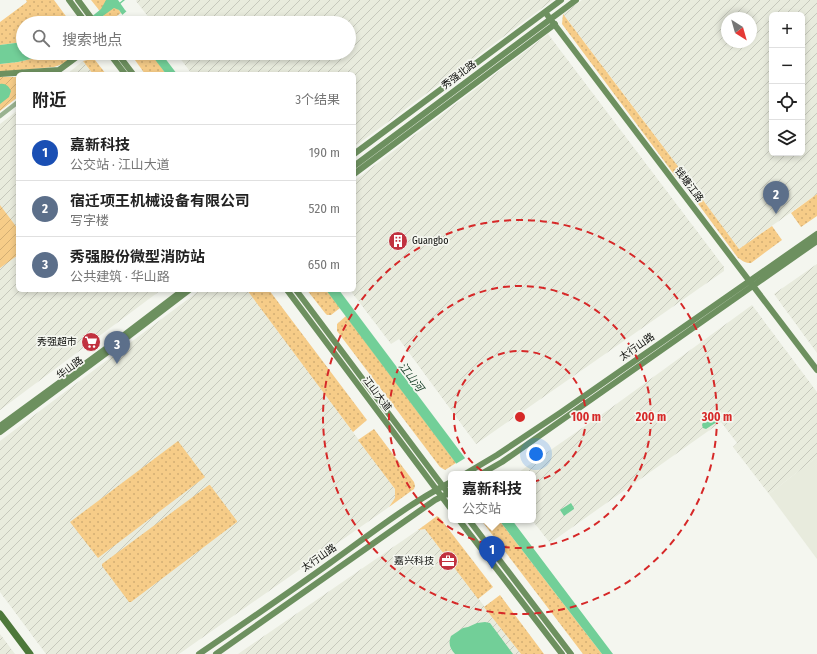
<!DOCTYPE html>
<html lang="zh">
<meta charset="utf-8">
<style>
:root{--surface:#fff;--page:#f6f6f6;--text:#222;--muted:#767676;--line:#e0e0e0;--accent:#c1313f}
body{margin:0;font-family:"Fira Sans Condensed","Noto Sans SC",sans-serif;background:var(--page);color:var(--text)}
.controls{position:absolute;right:12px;top:12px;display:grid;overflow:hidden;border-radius:6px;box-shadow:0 2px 6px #0003}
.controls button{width:36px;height:36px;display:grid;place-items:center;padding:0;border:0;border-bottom:1px solid var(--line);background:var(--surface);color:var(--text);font:20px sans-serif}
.compass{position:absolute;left:721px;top:12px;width:36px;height:36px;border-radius:50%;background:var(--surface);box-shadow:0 2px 6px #0003;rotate:143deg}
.you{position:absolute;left:536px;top:454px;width:14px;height:14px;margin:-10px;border:3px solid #fff;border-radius:50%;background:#1a73e8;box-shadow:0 0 0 6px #1a73e833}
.badge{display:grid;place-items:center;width:26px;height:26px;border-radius:50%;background:var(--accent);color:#fff;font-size:13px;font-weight:700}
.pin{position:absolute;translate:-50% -33px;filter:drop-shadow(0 1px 2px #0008)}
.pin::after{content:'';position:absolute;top:21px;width:14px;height:12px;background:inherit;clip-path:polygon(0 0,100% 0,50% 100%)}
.popup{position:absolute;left:448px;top:471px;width:88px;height:52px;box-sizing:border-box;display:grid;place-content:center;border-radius:6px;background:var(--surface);filter:drop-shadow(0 1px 3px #0005);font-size:13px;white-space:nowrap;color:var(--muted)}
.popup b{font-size:15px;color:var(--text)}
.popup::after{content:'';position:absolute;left:50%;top:100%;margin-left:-8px;border:8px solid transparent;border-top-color:var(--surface)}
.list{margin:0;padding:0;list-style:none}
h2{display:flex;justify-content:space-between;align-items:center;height:52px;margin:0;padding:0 16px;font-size:17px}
h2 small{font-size:13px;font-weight:400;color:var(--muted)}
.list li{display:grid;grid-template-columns:26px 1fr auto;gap:12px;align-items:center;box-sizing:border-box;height:56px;padding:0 16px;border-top:1px solid var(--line)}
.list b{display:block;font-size:15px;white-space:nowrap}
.list p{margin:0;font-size:13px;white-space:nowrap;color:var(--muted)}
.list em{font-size:13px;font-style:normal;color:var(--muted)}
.icon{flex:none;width:22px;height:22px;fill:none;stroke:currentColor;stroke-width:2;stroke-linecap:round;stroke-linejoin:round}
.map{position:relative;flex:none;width:817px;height:654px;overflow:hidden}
.search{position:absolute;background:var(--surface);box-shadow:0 2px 6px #0003;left:16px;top:16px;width:340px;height:44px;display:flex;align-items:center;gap:10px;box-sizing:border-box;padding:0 14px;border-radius:22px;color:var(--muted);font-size:15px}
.panel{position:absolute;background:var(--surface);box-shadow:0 2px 6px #0003;left:16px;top:72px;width:340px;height:220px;border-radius:6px}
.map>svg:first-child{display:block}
.built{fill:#e8ebdd}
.industrial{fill:url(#industrial-furrows);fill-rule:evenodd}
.grass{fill:url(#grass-dots)}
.garden{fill:url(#garden-furrows)}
.water{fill:#72cf98}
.pier{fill:#f4f6ef}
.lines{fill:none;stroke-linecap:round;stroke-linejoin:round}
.stream{stroke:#72cf98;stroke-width:1.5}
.street{stroke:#99b290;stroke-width:4.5}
.secondary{stroke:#6d905f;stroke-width:6}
.primary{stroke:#4d783a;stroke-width:7}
.ring{fill:none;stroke:#d62828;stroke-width:2;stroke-dasharray:7 5}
.labels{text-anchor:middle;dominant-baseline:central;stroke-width:3.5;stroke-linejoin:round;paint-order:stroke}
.street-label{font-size:10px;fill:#0c0d0a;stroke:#f4f6ef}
.poi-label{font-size:10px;fill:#0c0d0a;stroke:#f4f6ef;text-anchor:end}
.water-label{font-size:11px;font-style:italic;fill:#1e462f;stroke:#f4f6ef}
.centre{fill:#d62828;stroke:#f4f6ef;stroke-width:2}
.ring-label{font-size:12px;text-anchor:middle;font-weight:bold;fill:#d62828;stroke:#f4f6ef;stroke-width:3.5;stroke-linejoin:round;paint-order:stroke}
</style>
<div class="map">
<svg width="817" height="654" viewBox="0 0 817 654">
<defs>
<pattern id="industrial-furrows" width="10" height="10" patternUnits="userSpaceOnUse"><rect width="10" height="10" fill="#e8ebdd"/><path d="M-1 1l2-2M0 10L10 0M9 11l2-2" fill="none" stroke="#c6c8bc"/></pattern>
<pattern id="grass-dots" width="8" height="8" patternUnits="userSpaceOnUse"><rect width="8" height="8" fill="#f6cc88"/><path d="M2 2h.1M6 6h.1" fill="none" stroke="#d2ae74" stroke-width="1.8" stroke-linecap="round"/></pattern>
<pattern id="garden-furrows" width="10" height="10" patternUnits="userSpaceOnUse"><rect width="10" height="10" fill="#f6cc88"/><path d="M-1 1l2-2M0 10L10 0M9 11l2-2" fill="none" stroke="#d2ae74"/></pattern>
</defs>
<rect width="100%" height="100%" fill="#f4f6ef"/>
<path class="built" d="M 817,457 L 817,559 L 769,494 Z"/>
<path class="industrial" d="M 137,0 L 553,0 L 354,147 L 354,74 L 192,74 L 176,53 L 349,53 L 349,23 L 153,23 L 136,1 Z
M 582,0 L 817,0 L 817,194 L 739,249 L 641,117 L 563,14 ZM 772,15 L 802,15 L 802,153 L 772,153 ZM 727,18 L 751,18 L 751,42 L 727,42 Z
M 548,34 L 724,267 L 724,271 L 476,444 L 399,339 L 391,344 L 350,290 L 354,290 L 354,181 Z
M 83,61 L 93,74 L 67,74 Z
M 18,110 L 18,290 L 161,290 L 0,410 L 0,124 Z
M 817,264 L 817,353 L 774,294 Z
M 200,290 L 247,290 L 322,390 L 395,489 L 395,498 L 389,507 L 179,654 L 46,654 L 0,592 L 0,441 Z
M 752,305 L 817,392 L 817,457 L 769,494 L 733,447 L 737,443 L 721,422 L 550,543 L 532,520 L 533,520 L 533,474 L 516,474 L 611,408 Z
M 425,529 L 521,654 L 238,654 L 418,530 Z
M 0,634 L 15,654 L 0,654 Z"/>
<path class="grass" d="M 26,0 L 54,0 L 71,23 L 23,23 L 23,42 L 0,45 L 0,22 L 27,2 Z
M 91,0 L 112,0 L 121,13 L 111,20 L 107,20 Z
M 563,14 L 686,177 L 676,177 L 562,24 Z
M 56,53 L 79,53 L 65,63 L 54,67 L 0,72 L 0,64 L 18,62 Z
M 130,53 L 151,53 L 166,74 L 145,74 Z
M 91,59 L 95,60 L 106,74 L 93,74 L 83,61 Z
M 697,192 L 739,249 L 772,226 L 782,240 L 751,263 C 745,263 743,261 738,258 L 693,197 Z
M 817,194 L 817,216 L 801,227 L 791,213 Z
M 247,290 L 269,290 L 367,420 L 353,432 Z
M 307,290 L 326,290 L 340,308 L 331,315 L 327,315 L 325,313 Z
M 346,316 L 456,463 L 445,470 L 440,467 L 337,331 L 337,324 Z
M 374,429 L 414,482 L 415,486 L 414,489 L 389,507 L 395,498 L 395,489 L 358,440 Z
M 178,441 L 205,477 L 98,558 L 70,522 Z
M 209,485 L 210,485 L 237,521 L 237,522 L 131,602 L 129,602 L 102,566 L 102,564 Z
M 437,516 L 440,518 L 493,587 L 478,599 L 425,529 L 418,530 Z
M 481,520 L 499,520 L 602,654 L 583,654 Z
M 500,595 L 544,654 L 521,654 L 484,607 Z"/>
<path class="garden" d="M 0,77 L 18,77 L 18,97 L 0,111 Z
M 0,205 L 18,229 L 18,255 L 0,268 Z"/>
<path class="water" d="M 106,0 L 118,0 L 125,10 L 139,23 L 128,23 L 119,10 L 114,8 L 93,23 L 84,23 L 101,9 Z
M 23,42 L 23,53 L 56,53 L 18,62 L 0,64 L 0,45 Z
M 150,53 L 161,53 L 177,74 L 166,74 Z
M 0,84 C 5,83 9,86 11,91 L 9,97 L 0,104 Z
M 326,290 L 339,290 L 477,474 L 464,474 Z
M 713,417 L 717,422 L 706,429 L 703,428 L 702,425 C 703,421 708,418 713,417 Z
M 571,503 L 574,508 L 574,509 L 564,516 L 560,510 Z
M 499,520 L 512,520 L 613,654 L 602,654 Z
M 485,622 L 490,623 L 513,654 L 455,654 C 450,648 448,644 451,636 L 463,628 L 468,627 L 477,623 Z"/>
<path class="pier" d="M 128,10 L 137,19 L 131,23 L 126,23 L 121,16 Z
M 467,457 L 479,473 L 479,474 L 462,474 L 454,465 Z"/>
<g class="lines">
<path class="stream" d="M 119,4 L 124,0"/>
<path class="street" d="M 0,116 L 18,102"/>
<path class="secondary" d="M 69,0 L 86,23
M 78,0 L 95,23
M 545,12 L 817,370
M 109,53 L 125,74
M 117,53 L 133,74
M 0,74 L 59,70 L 82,53
M 354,154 L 561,0
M 354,166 L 576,0
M 354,174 L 555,24
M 287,290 L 451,509
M 296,290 L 451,497
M 0,426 L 115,342 L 182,291
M 0,432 L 117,345 L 189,290
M 465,474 L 497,455 L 560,413 L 817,234
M 481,474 L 502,462 L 817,241
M 459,520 L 562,654
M 469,520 L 571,654
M 199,654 C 243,624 287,594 330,563 C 369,535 408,504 451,482
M 216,654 L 435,500 L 451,492"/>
<path class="primary" d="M 0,614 L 30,654"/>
</g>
<g class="ring">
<circle cx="520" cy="417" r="66"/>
<circle cx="520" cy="417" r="131"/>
<circle cx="520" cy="417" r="197"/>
</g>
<defs>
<g id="building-disc" transform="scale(1)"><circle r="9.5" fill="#c1313f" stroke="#f4f6ef"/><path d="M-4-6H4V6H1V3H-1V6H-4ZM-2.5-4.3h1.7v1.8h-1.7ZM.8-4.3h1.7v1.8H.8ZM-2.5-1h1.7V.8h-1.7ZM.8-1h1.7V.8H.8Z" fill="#fff"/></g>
<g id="supermarket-disc" transform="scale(1)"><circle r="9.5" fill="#c1313f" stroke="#f4f6ef"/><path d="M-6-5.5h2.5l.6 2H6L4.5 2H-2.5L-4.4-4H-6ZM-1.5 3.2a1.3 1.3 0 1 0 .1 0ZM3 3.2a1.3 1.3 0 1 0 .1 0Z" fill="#fff"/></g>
<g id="office-disc" transform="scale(1)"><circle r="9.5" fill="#c1313f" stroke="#f4f6ef"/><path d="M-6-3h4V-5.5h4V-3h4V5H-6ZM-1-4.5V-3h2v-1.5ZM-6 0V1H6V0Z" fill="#fff"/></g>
</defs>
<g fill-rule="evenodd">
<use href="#building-disc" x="398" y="241"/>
<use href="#supermarket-disc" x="91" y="342"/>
<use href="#office-disc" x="448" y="561"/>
</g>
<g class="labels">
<g class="street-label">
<text transform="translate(459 75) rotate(-37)">秀强北路</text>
<text transform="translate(689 185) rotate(53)">钱塘江路</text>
<text transform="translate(637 347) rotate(-35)">太行山路</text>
<text transform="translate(70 368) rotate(-37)">华山路</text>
<text transform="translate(377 394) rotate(53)">江山大道</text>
<text transform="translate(319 558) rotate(-35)">太行山路</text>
</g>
<g class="poi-label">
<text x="412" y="241" text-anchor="start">Guangbo</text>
<text x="77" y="342">秀强超市</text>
<text x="434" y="561">嘉兴科技</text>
</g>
<g class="water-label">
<text transform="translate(411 377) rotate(53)">江山河</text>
</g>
</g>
<circle cx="520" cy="417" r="6" class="centre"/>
<g class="ring-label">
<text x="586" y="421">100 m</text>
<text x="651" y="421">200 m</text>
<text x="717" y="421">300 m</text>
</g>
</svg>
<div class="controls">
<button>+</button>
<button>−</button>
<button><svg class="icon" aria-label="locate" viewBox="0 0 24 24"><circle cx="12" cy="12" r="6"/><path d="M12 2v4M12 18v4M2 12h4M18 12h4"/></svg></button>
<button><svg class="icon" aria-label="layers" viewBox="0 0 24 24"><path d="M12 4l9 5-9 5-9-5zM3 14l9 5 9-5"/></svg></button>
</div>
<svg class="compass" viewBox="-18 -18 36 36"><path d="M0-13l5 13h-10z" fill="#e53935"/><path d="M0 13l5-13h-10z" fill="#767676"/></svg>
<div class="you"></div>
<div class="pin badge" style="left:492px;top:569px;background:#1a4fb4">1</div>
<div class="popup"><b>嘉新科技</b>公交站</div>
<div class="pin badge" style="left:776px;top:214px;background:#5c6f8a">2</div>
<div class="pin badge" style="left:117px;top:364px;background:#5c6f8a">3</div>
<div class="search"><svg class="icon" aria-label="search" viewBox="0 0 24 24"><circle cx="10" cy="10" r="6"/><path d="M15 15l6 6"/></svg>搜索地点</div>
<section class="panel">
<h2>附近<small>3个结果</small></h2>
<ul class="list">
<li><span class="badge" style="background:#1a4fb4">1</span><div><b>嘉新科技</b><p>公交站 · 江山大道</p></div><em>190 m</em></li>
<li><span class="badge" style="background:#5c6f8a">2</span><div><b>宿迁项王机械设备有限公司</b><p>写字楼</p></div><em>520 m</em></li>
<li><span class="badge" style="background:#5c6f8a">3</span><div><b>秀强股份微型消防站</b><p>公共建筑 · 华山路</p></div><em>650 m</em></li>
</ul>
</section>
</div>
